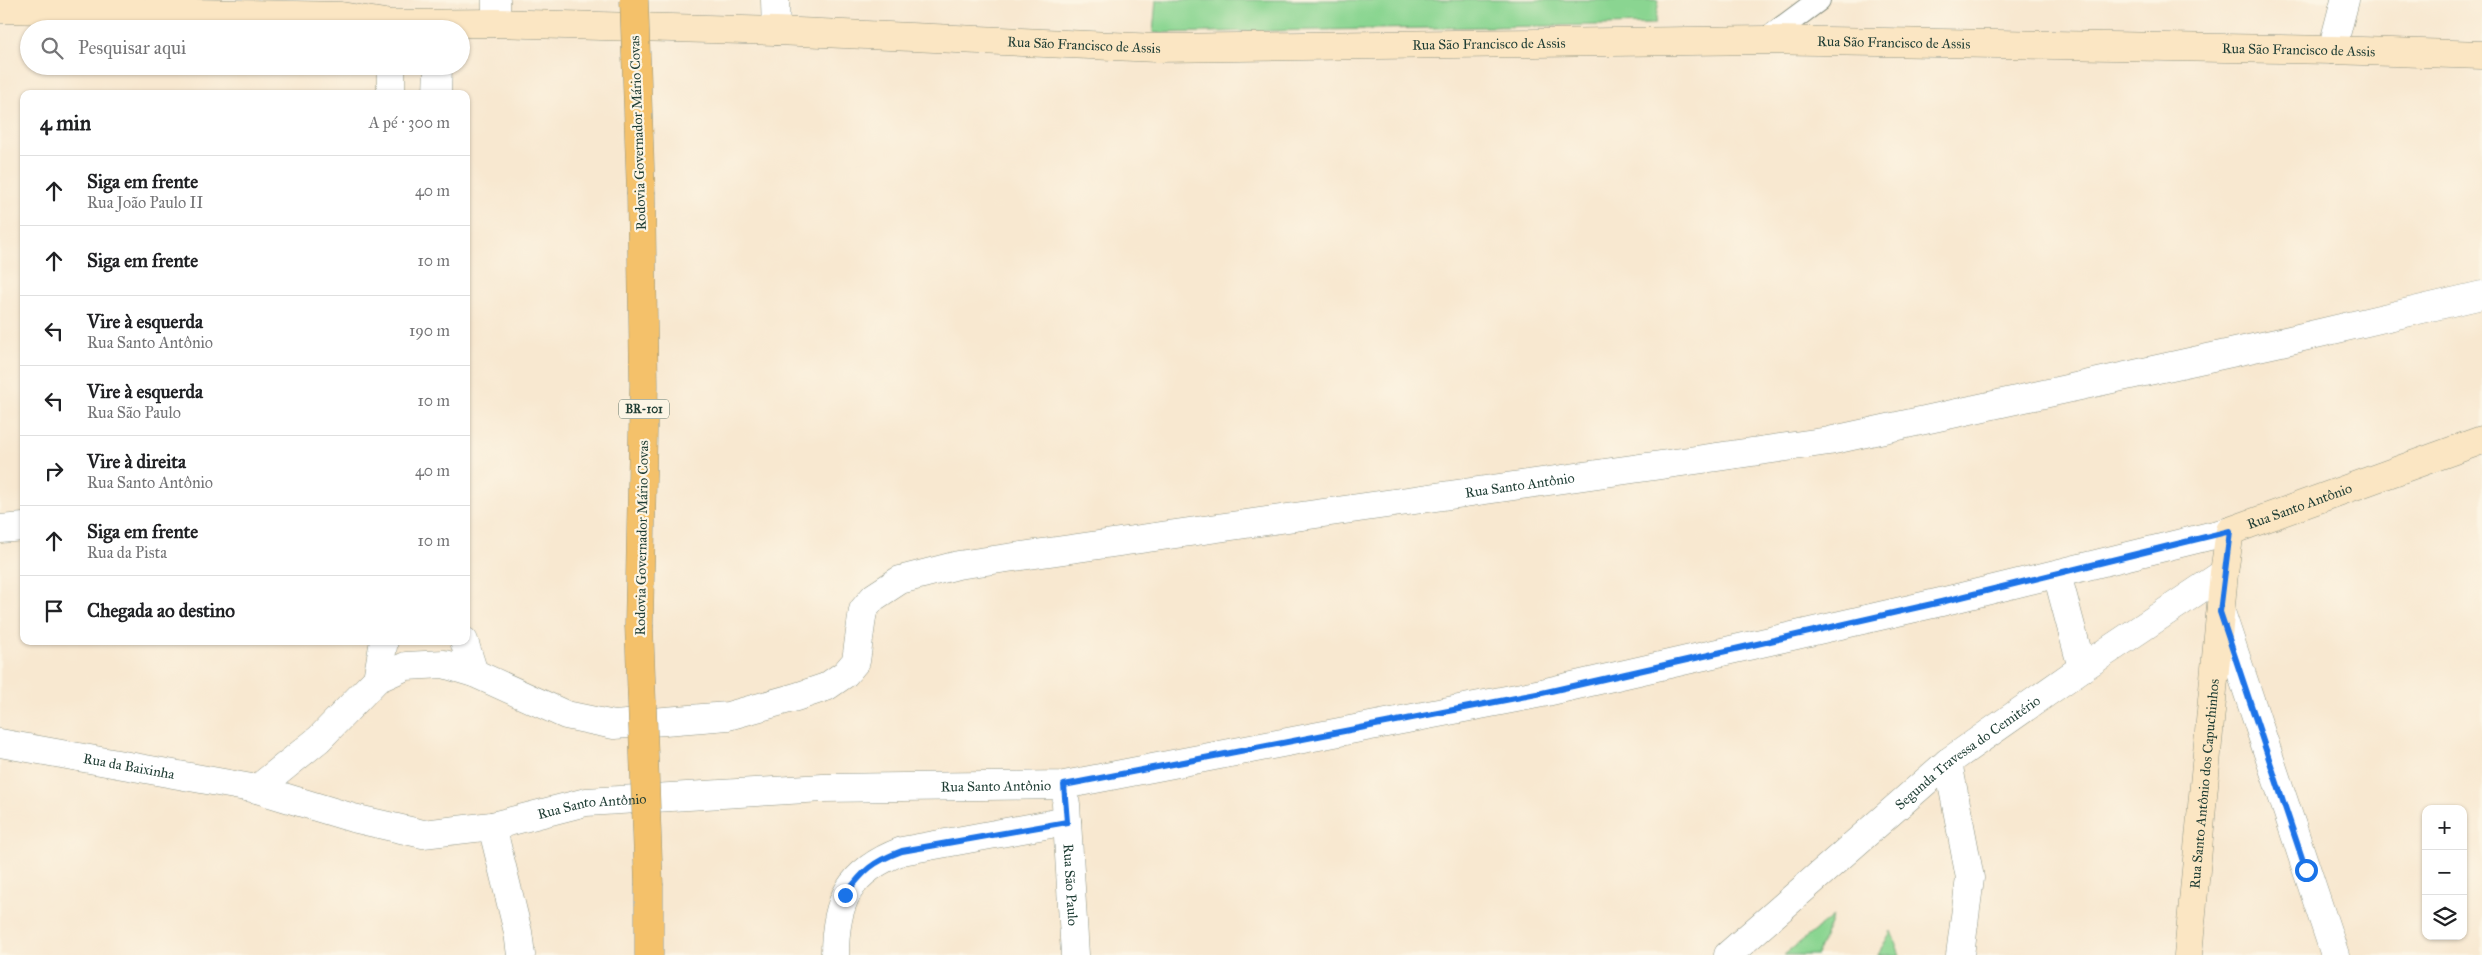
<!DOCTYPE html>
<html lang="pt">
<meta charset="utf-8">
<style>
:root{--surface:#fff;--page:#f2f2f2;--text:#202124;--muted:#757577;--line:#e0e0e0}
body{margin:0;font-family:"IM FELL Great Primer",serif;background:var(--page);color:var(--text)}
.controls{position:absolute;right:15px;bottom:15px;display:grid;overflow:hidden;border-radius:10px;box-shadow:0 1px 4px #0004}
.controls button{width:45px;height:45px;display:grid;place-items:center;padding:0;border:0;border-bottom:1px solid var(--line);background:var(--surface);color:var(--text);font:25px sans-serif}
.stop{position:absolute;width:15px;height:15px;margin:-11px;border:4px solid #1a73e8;border-radius:50%;background:#fff}
.stop.end{background:#1a73e8;border-color:#fff;box-shadow:0 1px 5px #0008}
.list{margin:0;padding:0;list-style:none}
h2{display:flex;justify-content:space-between;align-items:center;height:65px;margin:0;padding:0 20px;font-size:21px}
h2 small{font-size:16px;font-weight:400;color:var(--muted)}
.list li{display:grid;grid-template-columns:32px 1fr auto;gap:15px;align-items:center;box-sizing:border-box;height:70px;padding:0 20px;border-top:1px solid var(--line)}
.list b{display:block;font-size:19px;white-space:nowrap}
.list p{margin:0;font-size:16px;white-space:nowrap;color:var(--muted)}
.list em{font-size:16px;font-style:normal;color:var(--muted)}
.icon{flex:none;width:28px;height:28px;fill:none;stroke:currentColor;stroke-width:2;stroke-linecap:round;stroke-linejoin:round}
.map{position:relative;flex:none;width:2482px;height:955px;overflow:hidden}
.search{position:absolute;background:var(--surface);box-shadow:0 1px 4px #0004;left:20px;top:20px;width:450px;height:55px;display:flex;align-items:center;gap:12px;box-sizing:border-box;padding:0 18px;border-radius:28px;color:var(--muted);font-size:19px}
.panel{position:absolute;background:var(--surface);box-shadow:0 1px 4px #0004;left:20px;top:90px;width:450px;height:555px;border-radius:10px}
.map>svg:first-child{display:block}
.green{fill:#8ad591;stroke:#548962}
.lines{fill:none;stroke-linecap:round;stroke-linejoin:round}
.lane-casing{stroke:#8c9282;stroke-width:24}
.street-casing{stroke:#8c9282;stroke-width:29}
.secondary-casing{stroke:#8c9282;stroke-width:29}
.highway-casing{stroke:#8c9282;stroke-width:29}
.lane{stroke:#fff;stroke-width:22}
.street{stroke:#fff;stroke-width:28}
.secondary{stroke:#fbe6c3;stroke-width:28}
.highway{stroke:#f4c16a;stroke-width:28}
.highway-bridge-casing{stroke:#8c9282;stroke-width:29;stroke-linecap:butt}
.highway-bridge{stroke:#f4c16a;stroke-width:28}
.route{stroke:#1a73e8;stroke-width:6}
.labels{text-anchor:middle;dominant-baseline:central;stroke-width:4.5;stroke-linejoin:round;paint-order:stroke}
.shield{fill:#fcf5e5;stroke:#617469;stroke-width:1}
.shield-label{font-size:12px;font-weight:bold;fill:#1f3d34}
.street-label{font-size:14px;fill:#1f3d34;stroke:#fcf5e5}
</style>
<div class="map">
<svg width="2482" height="955" viewBox="0 0 2482 955">
<rect width="100%" height="100%" fill="#fcf5e5"/>
<filter id="ink" filterUnits="userSpaceOnUse"><feTurbulence type="fractalNoise" baseFrequency=".02" numOctaves="2"/><feDisplacementMap in="SourceGraphic" scale="10" xChannelSelector="R" yChannelSelector="G"/><feConvolveMatrix kernelMatrix="1 2 1 2 8 2 1 2 1" color-interpolation-filters="sRGB"/></filter>
<filter id="wash" filterUnits="userSpaceOnUse"><feTurbulence type="fractalNoise" baseFrequency=".0096" numOctaves="4" result="noise"/><feDisplacementMap in="SourceGraphic" scale="20" xChannelSelector="R" yChannelSelector="G"/><feGaussianBlur stdDeviation="1.12" result="paint"/><feColorMatrix in="noise" values="0 0 0 0 0 0 0 0 0 0 0 0 0 0 0 0 0 1.4 0 .05"/><feComposite in="paint" operator="in"/></filter>
<g filter="url(#wash)">
<rect width="100%" height="100%" fill="#f8e8d0"/>
<path class="green" d="M 1156,0 L 1659,0 L 1655,24 L 1153,33 Z
M 1833,916 L 1817,955 L 1784,955 Z
M 1891,931 L 1900,955 L 1878,955 Z"/>
</g>
<g filter="url(#ink)">
<g class="lines">
<g class="lane-casing">
<path id="lane" d="M 1765,40 L 1819,0"/>
</g>
<g class="street-casing">
<g id="street">
<path d="M 775,0 L 776,31"/>
<path d="M 496,23 L 496,0"/>
<path d="M 2332,50 L 2345,0"/>
<path d="M 391,66 L 391,94"/>
<path d="M 437,94 L 438,66"/>
<path d="M 0,529 L 24,527"/>
<path d="M 2057,574 L 2082,668"/>
<path d="M 2221,612 L 2335,955"/>
<path d="M 464,641 L 474,673"/>
<path d="M 377,679 L 384,641"/>
<path id="s1" d="M 0,743 L 257,789 L 353,818 L 423,834 L 492,826 L 586,802 L 823,788 L 1064,785 L 1542,693 L 1941,602 L 2230,531"/>
<path d="M 1948,762 L 1970,878 L 1960,955"/>
<path id="s2" d="M 257,789 L 319,739 L 377,679 L 406,666 L 444,664 L 474,673 L 566,715 L 614,725 L 728,716 L 796,697 L 826,687 L 845,674 L 856,661 L 863,610 L 874,597 L 900,580 L 958,565 L 1829,441 L 2290,340 L 2482,295"/>
<path id="s3" d="M 1066,804 L 1075,955"/>
<path d="M 492,826 L 518,932 L 521,955"/>
<path d="M 835,955 C 835,901 849,871 902,851 L 1067,821"/>
<path id="s4" d="M 1728,955 L 1948,762 L 2082,668 L 2224,573"/>
</g>
</g>
<g class="secondary-casing">
<g id="secondary">
<path id="s5" d="M 0,9 L 341,16 L 391,24 L 496,23 L 776,31 L 1157,48 L 1765,40 L 2332,50 L 2482,55"/>
<path id="s6" d="M 2188,955 L 2224,573 L 2230,531 L 2482,440"/>
</g>
</g>
<g class="highway-casing">
<path id="highway" d="M 639,625 L 644,385 L 641,194
M 649,886 L 649,955"/>
</g>
<use href="#lane" class="lane"/>
<use href="#street" class="street"/>
<use href="#secondary" class="secondary"/>
<use href="#highway" class="highway"/>
<g class="highway-bridge-casing">
<path id="highway-bridge" d="M 634,0 L 641,194
M 639,625 L 649,886"/>
</g>
<use href="#highway-bridge" class="highway-bridge"/>
</g>
</g>
<g class="lines" filter="url(#ink)">
<path class="route" d="M 845,895 C 864,870 872,862 902,851 L 1067,822 L 1064,785 L 1542,693 L 1941,602 L 2230,531 L 2220,612 L 2306,870"/>
</g>
<g class="labels">
<rect class="shield" x="619" y="399.5" width="50" height="19" rx="4"/>
<g class="shield-label">
<text x="644" y="409">BR-101</text>
</g>
<g class="street-label">
<text stroke="none"><textPath href="#s5" startOffset="1895">Rua São Francisco de Assis</textPath></text>
<text stroke="none"><textPath href="#s5" startOffset="1085">Rua São Francisco de Assis</textPath></text>
<text stroke="none"><textPath href="#s5" startOffset="1490">Rua São Francisco de Assis</textPath></text>
<text stroke="none"><textPath href="#s5" startOffset="2300">Rua São Francisco de Assis</textPath></text>
<text transform="translate(638 133) rotate(-92)">Rodovia Governador Mário Covas</text>
<text stroke="none"><textPath href="#s2" startOffset="1398">Rua Santo Antônio</textPath></text>
<text stroke="none"><textPath href="#s6" startOffset="500">Rua Santo Antônio</textPath></text>
<text transform="translate(642 538) rotate(-89)">Rodovia Governador Mário Covas</text>
<text stroke="none"><textPath href="#s4" startOffset="314">Segunda Travessa do Cemitério</textPath></text>
<text stroke="none"><textPath href="#s1" startOffset="131">Rua da Baixinha</textPath></text>
<text stroke="none"><textPath href="#s6" startOffset="172">Rua Santo Antônio dos Capuchinhos</textPath></text>
<text stroke="none"><textPath href="#s1" startOffset="1010">Rua Santo Antônio</textPath></text>
<text stroke="none"><textPath href="#s1" startOffset="605">Rua Santo Antônio</textPath></text>
<text stroke="none"><textPath href="#s3" startOffset="81">Rua São Paulo</textPath></text>
</g>
</g>
</svg>
<div class="controls">
<button>+</button>
<button>−</button>
<button><svg class="icon" aria-label="layers" viewBox="0 0 24 24"><path d="M12 4l9 5-9 5-9-5zM3 14l9 5 9-5"/></svg></button>
</div>
<div class="stop" style="left:2306px;top:870px"></div>
<div class="stop end" style="left:845px;top:895px"></div>
<div class="search"><svg class="icon" aria-label="search" viewBox="0 0 24 24"><circle cx="10" cy="10" r="6"/><path d="M15 15l6 6"/></svg>Pesquisar aqui</div>
<section class="panel">
<h2>4 min<small>A pé · 300 m</small></h2>
<ul class="list">
<li><svg class="icon" aria-label="ahead" viewBox="0 0 24 24"><path d="M12 20V5M6 11l6-6 6 6"/></svg><div><b>Siga em frente</b><p>Rua João Paulo II</p></div><em>40 m</em></li>
<li><svg class="icon" aria-label="ahead" viewBox="0 0 24 24"><path d="M12 20V5M6 11l6-6 6 6"/></svg><div><b>Siga em frente</b></div><em>10 m</em></li>
<li><svg class="icon" aria-label="left" viewBox="0 0 24 24"><path d="M17 20v-9H6M10 6l-5 5 5 5"/></svg><div><b>Vire à esquerda</b><p>Rua Santo Antônio</p></div><em>190 m</em></li>
<li><svg class="icon" aria-label="left" viewBox="0 0 24 24"><path d="M17 20v-9H6M10 6l-5 5 5 5"/></svg><div><b>Vire à esquerda</b><p>Rua São Paulo</p></div><em>10 m</em></li>
<li><svg class="icon" aria-label="right" viewBox="0 0 24 24"><path d="M7 20v-9h11M14 6l5 5-5 5"/></svg><div><b>Vire à direita</b><p>Rua Santo Antônio</p></div><em>40 m</em></li>
<li><svg class="icon" aria-label="ahead" viewBox="0 0 24 24"><path d="M12 20V5M6 11l6-6 6 6"/></svg><div><b>Siga em frente</b><p>Rua da Pista</p></div><em>10 m</em></li>
<li><svg class="icon" aria-label="arrive" viewBox="0 0 24 24"><path d="M6 21V4h12l-3 4 3 4H6"/></svg><div><b>Chegada ao destino</b></div></li>
</ul>
</section>
</div>
